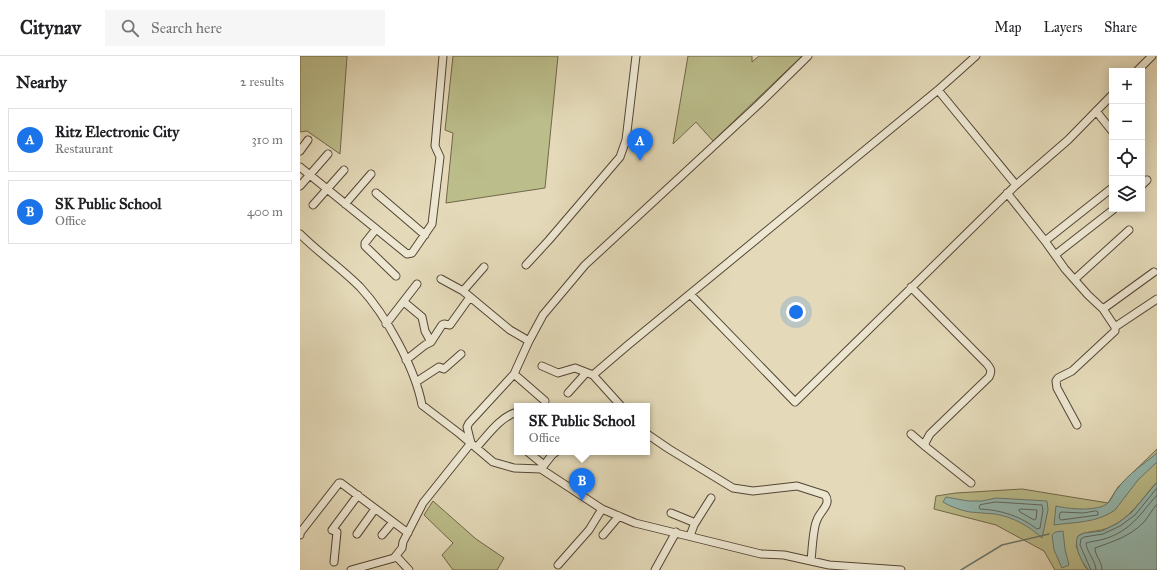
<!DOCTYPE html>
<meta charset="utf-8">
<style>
:root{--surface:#fff;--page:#f6f6f6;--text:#202124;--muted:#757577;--line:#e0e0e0;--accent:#1a73e8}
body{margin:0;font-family:"IM FELL Great Primer",serif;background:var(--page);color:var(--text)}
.controls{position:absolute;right:12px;top:12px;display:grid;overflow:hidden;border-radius:0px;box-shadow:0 2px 10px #0003}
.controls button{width:36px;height:36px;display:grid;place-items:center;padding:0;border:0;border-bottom:1px solid var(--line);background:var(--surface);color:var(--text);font:20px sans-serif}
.you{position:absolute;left:496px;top:256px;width:14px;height:14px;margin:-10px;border:3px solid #fff;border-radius:50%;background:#1a73e8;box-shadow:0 0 0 6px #1a73e833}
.badge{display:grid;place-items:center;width:26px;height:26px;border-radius:50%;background:var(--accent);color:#fff;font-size:13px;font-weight:700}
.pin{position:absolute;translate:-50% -33px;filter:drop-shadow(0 1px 2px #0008)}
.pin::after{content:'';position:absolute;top:21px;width:14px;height:12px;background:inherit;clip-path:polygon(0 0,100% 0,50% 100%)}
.popup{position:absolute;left:214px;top:347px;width:136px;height:52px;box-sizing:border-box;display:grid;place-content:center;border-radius:0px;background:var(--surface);filter:drop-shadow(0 1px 3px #0005);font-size:13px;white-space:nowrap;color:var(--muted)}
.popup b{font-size:15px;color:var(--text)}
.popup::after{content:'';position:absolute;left:50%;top:100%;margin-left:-8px;border:8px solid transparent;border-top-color:var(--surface)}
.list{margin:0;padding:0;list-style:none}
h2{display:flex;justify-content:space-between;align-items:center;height:52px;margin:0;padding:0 16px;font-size:17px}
h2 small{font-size:13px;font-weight:400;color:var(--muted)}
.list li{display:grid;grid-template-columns:26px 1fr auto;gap:12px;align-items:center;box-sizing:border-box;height:64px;margin:0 8px 8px;padding:0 8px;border:1px solid var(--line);border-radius:0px}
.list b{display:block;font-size:15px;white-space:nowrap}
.list p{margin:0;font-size:13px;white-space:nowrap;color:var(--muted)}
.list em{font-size:13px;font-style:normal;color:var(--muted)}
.icon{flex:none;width:22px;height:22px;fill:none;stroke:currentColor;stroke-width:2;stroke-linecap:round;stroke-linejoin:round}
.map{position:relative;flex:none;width:857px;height:514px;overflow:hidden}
header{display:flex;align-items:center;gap:24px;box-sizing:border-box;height:56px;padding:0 20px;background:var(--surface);border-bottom:1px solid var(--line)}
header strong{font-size:19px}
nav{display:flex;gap:22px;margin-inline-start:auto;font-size:14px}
.search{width:280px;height:36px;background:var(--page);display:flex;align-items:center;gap:10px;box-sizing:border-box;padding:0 14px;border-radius:0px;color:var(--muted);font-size:15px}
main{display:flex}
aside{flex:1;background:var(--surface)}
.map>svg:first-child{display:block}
.green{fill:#bbbd8b;stroke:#70684a}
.water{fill:#95bab2;stroke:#68776e}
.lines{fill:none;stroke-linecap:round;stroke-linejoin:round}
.shore{stroke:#5c665e;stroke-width:1}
.stream{stroke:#68776e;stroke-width:1.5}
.minor-casing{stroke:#544535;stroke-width:9}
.minor{stroke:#ede7d2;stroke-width:7}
</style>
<header>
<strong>Citynav</strong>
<div class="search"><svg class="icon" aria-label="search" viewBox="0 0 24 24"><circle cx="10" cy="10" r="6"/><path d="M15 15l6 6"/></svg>Search here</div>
<nav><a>Map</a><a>Layers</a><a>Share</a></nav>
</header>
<main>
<aside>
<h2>Nearby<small>2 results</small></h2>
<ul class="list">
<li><span class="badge">A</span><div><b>Ritz Electronic City</b><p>Restaurant</p></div><em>310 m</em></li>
<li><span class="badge">B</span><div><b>SK Public School</b><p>Office</p></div><em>400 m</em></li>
</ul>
</aside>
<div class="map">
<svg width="857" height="514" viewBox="0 0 857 514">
<rect width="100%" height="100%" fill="#e4dab9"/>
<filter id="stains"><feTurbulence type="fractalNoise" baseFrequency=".005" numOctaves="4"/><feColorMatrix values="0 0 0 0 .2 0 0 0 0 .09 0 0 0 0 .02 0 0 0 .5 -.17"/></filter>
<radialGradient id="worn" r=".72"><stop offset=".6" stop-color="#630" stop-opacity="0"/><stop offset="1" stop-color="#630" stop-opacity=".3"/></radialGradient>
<path class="green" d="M 0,0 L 47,0 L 40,98 L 7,75 L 0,76 Z
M 153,0 L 258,0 L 245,132 L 146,147 L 153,77 L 145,74 Z
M 388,0 L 452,0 L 452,6 L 459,0 L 502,0 L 413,85 L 396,66 L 373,88 Z
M 857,393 L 857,426 C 842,442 831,462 810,471 C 801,476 784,475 778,480 L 776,490 L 785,511 L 789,514 L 755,514 L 744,495 L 696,469 L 634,453 L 636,440 L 656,437 L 722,433 L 808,447 L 818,431 Z
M 133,445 L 176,483 L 204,502 L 197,514 L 153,514 L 142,499 L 153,487 L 124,459 Z"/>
<path class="water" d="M 857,397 L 857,406 L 838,424 L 815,454 C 797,467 775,466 754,469 L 756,450 C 768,453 798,456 808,447 C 812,443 814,436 818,432 C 828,418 844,408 857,397 Z
M 857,426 L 857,514 L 789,514 C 782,508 773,489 778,480 L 784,477 L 802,475 L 818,467 L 832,456 Z
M 646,441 L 668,445 L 682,445 L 696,442 L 747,445 L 748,454 L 742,482 C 729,470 713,461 695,458 C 687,457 678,457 670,456 C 660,454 651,451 643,446 Z
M 763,475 L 765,493 L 769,509 L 762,512 L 754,494 L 752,479 L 755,476 Z"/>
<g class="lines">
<path class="shore" d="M 696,446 L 742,449 L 743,454 L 740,472 L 737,473 C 720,460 701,454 680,453 L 679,451 L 680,449 Z
M 721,453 L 737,454 L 736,463 L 734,464 L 720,456 L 719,454 Z
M 796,455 L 798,456 L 798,459 L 761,464 L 759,462 L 760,457 L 761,456 L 783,457 Z
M 791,514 L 780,489 L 781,483 L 784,481 L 803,478 L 820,470 L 835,459 L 857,432
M 796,514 C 796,505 787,497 786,487 C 792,485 798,485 804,483 C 831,475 840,458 857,439
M 802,514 C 802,505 795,500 795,492 C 814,485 829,481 844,466 C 849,460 852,454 857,448"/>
<path class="stream" d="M 661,514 L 702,489 L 749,478"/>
<g class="minor-casing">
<path id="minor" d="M 837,15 L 852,0
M 638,34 L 716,129
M 796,55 L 812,75
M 0,95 L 8,84
M 0,111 L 107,198 L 112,197 L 132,168 L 140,101 L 135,90 L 143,0
M 842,129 L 847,124
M 0,130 L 28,98
M 76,137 L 125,179
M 707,137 L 745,185 L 765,213 L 788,239 L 803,253 L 815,271 L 815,275 L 772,315 L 758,322 L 756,325 L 757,332 L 777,369
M 45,148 L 71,118
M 13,149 L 44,114
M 76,173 L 65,187 L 65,190 L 96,220
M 0,178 C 19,197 41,212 60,231 C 86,259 115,312 122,349 L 160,378 L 193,406 L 214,412 L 241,413 L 302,453 L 335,467 L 461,498 L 484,499 L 529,509 L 601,514
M 745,185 L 812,132
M 755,199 L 814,153
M 226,209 L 249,184 L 320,101 L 326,84 L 336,0
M 141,223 L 163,235 L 210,274 L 229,285
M 775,223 L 829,174
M 611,231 L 687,308 C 691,313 692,315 689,321 L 630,378 L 625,387 L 626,391
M 163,235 L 184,211
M 390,238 L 495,346 L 716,129 L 768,84 L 812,39
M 104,246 L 122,261 L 125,275 L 131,286
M 803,253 L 854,216
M 86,268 L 117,228
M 815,271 L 857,243
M 106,304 L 125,289 L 131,286 L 142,269 L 144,268 L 150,269 L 170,241
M 242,310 L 258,317 L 275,312 L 293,319 L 321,350
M 214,318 L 245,345
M 293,319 L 328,289 L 638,34 L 676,0
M 116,326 L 139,311 L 144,313 L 161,298
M 268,337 L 286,317
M 347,378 L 369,393 L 433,432 L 453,435 L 497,430 L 525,439 C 532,448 520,455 517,464 C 513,471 512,496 511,505
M 611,378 L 626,391 L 671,427
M 176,392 C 188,379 200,361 217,356
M 228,396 L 244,409
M 241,413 L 252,399 L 256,396
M 371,457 L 393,466 L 394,469 L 390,480
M 394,469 L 411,442
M 57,478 L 75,453
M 0,479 L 0,477 L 39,427 L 41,427 L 108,477
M 82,479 L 93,466
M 303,479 L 319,460
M 96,500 L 109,514
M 34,506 L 37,476 L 32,474 L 58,439
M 258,509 L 289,474 L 302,453
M 51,514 L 94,502 L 102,492 L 103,486 L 123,447 L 171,387 L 167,371 L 169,367 L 214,318 L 229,285 L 243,259 L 285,209 L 459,48 L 508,0
M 355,514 L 376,476"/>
</g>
<use href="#minor" class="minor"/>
</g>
<rect width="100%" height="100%" filter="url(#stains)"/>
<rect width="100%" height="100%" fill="url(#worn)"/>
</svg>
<div class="controls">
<button>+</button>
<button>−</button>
<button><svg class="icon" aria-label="locate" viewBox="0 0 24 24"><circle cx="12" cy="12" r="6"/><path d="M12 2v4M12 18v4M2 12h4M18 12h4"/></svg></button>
<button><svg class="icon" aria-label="layers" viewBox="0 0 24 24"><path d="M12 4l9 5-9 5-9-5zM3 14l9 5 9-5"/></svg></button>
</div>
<div class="you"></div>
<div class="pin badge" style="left:340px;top:105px">A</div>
<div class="pin badge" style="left:282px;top:445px">B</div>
<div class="popup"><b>SK Public School</b>Office</div>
</div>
</main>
